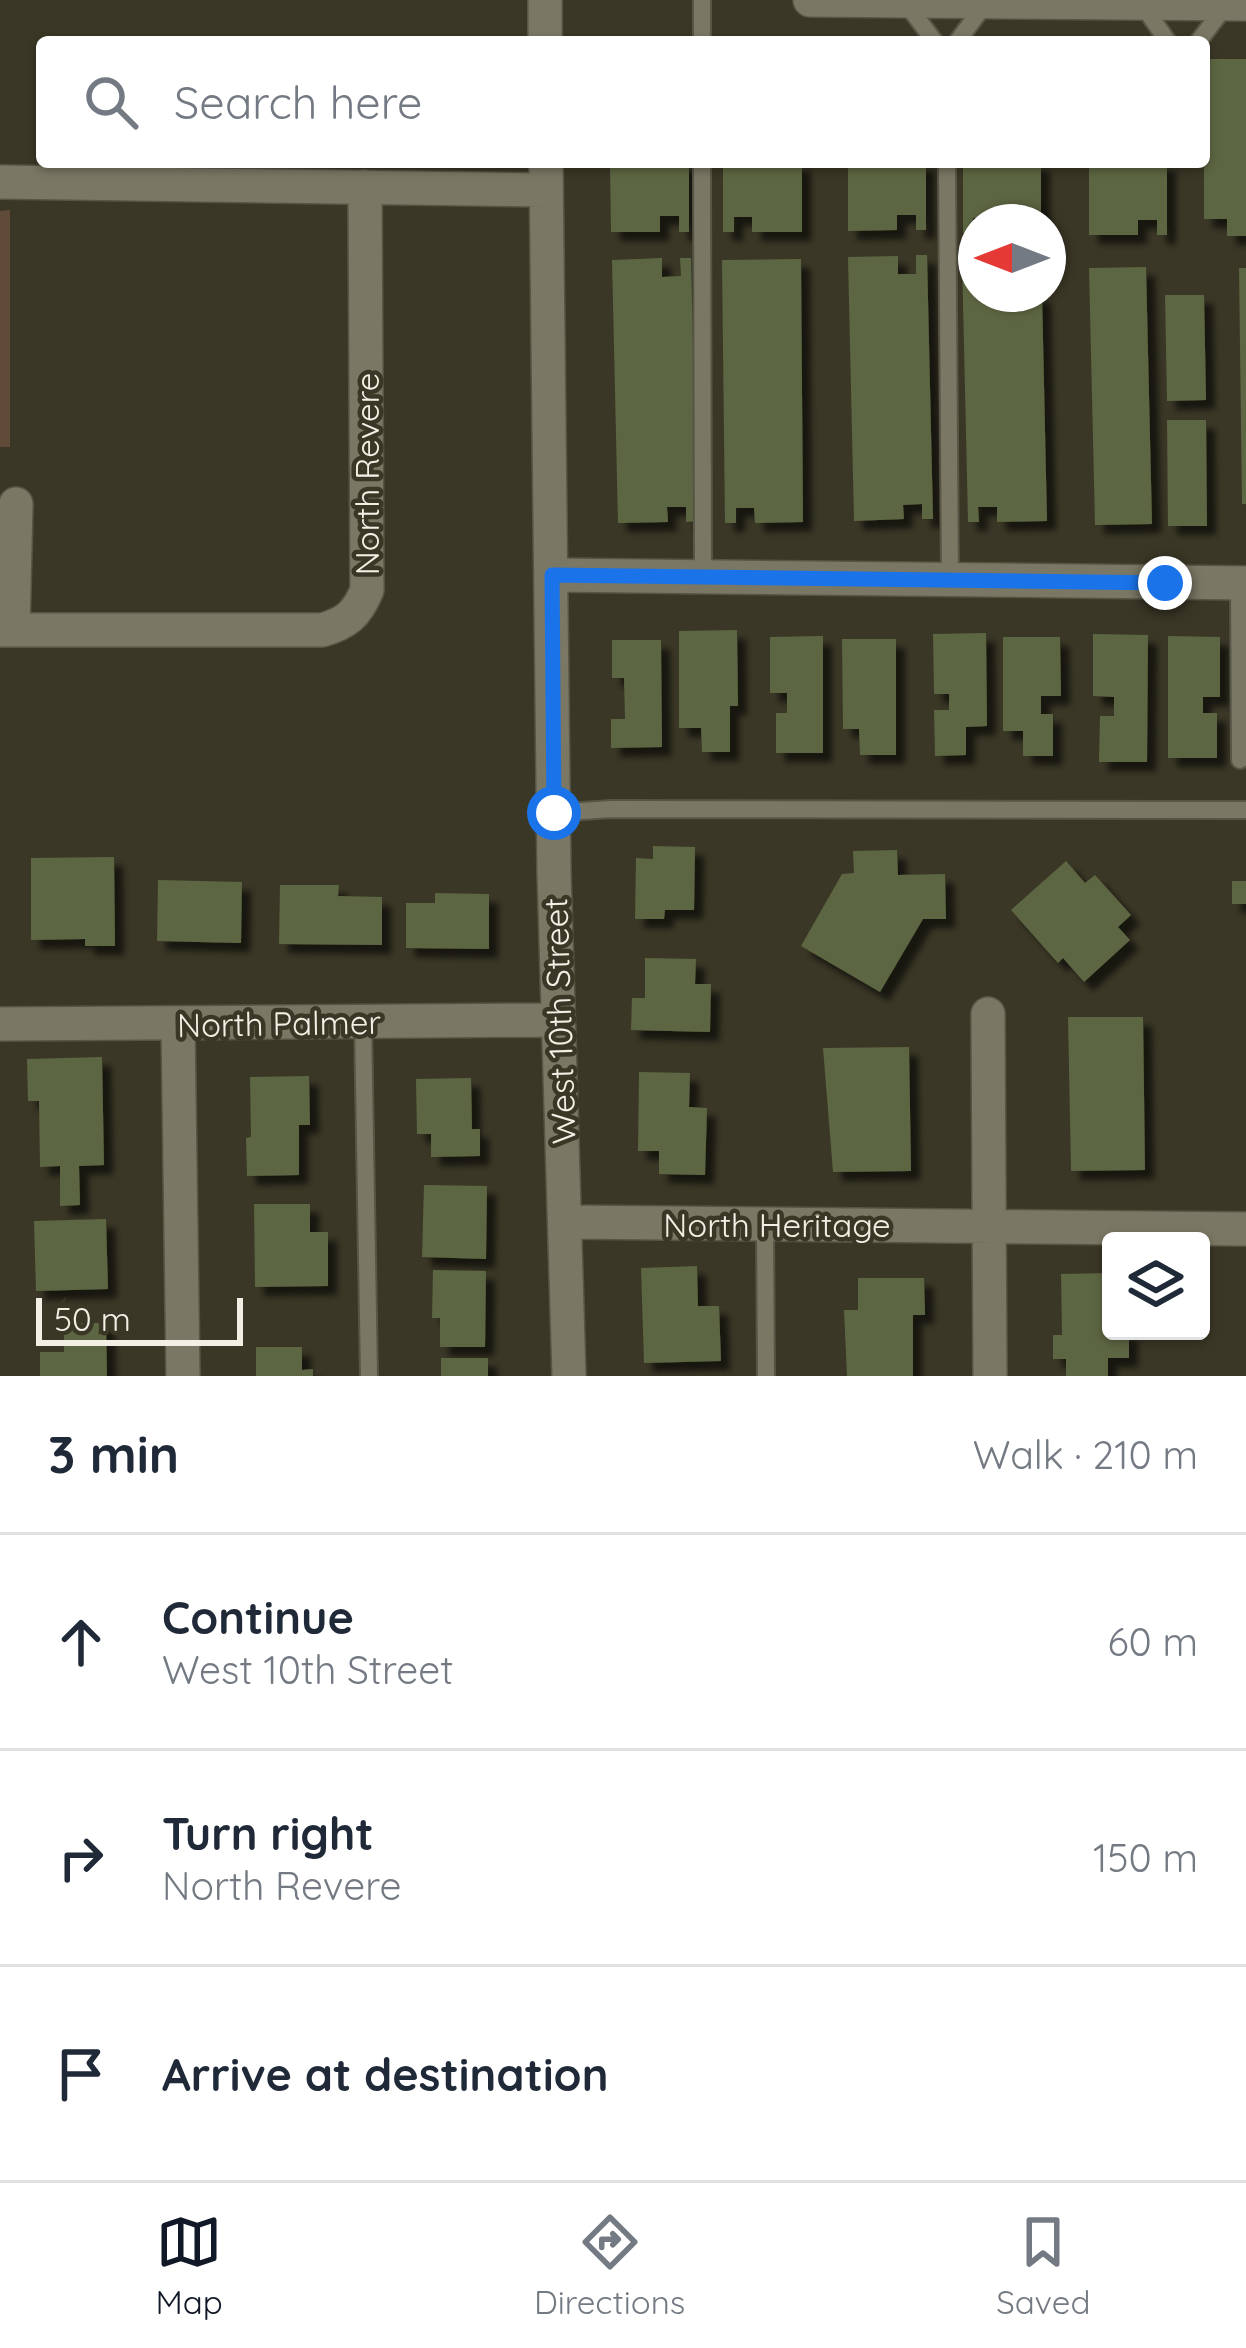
<!DOCTYPE html>
<meta charset="utf-8">
<style>
:root{--surface:#fff;--page:#f6f6f7;--text:#1f2937;--muted:#747a83;--line:#e0e1e3;--accent:#111827}
body{margin:0;font-family:Quicksand,sans-serif;background:var(--page);color:var(--text)}
.controls{position:absolute;right:36px;bottom:36px;display:grid;overflow:hidden;border-radius:12px;box-shadow:0 3px 9px #0004}
.controls button{width:108px;height:108px;display:grid;place-items:center;padding:0;border:0;border-bottom:3px solid var(--line);background:var(--surface);color:var(--text);font:60px sans-serif}
.compass{position:absolute;left:958px;top:204px;width:108px;height:108px;border-radius:50%;background:var(--surface);box-shadow:0 3px 9px #0004;rotate:270deg}
.scale{position:absolute;left:36px;bottom:30px;width:207px;box-sizing:border-box;padding-left:12px;border:6px solid #f2f0e5;border-top:0;font-size:33px;line-height:42px;white-space:nowrap;color:#f2f0e5;-webkit-text-stroke:9px #3a3726;paint-order:stroke}
.stop{position:absolute;width:36px;height:36px;margin:-27px;border:9px solid #1a73e8;border-radius:50%;background:#fff}
.stop.end{background:#1a73e8;border-color:#fff;box-shadow:0 3px 12px #0008}
.list{margin:0;padding:0;list-style:none}
h2{display:flex;justify-content:space-between;align-items:center;height:156px;margin:0;padding:0 48px;font-size:51px}
h2 small{font-size:39px;font-weight:400;color:var(--muted)}
.list li{display:grid;grid-template-columns:78px 1fr auto;gap:36px;align-items:center;box-sizing:border-box;height:216px;padding:0 48px;border-top:3px solid var(--line)}
.list b{display:block;font-size:45px;white-space:nowrap}
.list p{margin:0;font-size:39px;white-space:nowrap;color:var(--muted)}
.list em{font-size:39px;font-style:normal;color:var(--muted)}
.icon{flex:none;width:66px;height:66px;fill:none;stroke:currentColor;stroke-width:2;stroke-linecap:round;stroke-linejoin:round}
.map{position:relative;flex:none;width:1246px;height:1376px;overflow:hidden}
.search{position:absolute;background:var(--surface);box-shadow:0 3px 9px #0004;left:36px;right:36px;top:36px;height:132px;display:flex;align-items:center;gap:30px;box-sizing:border-box;padding:0 42px;border-radius:12px;color:var(--muted);font-size:45px}
.sheet{height:804px;background:var(--surface)}
nav{display:flex;justify-content:space-around;align-items:center;box-sizing:border-box;height:168px;border-top:3px solid var(--line);background:var(--surface);font-size:33px;color:var(--muted)}
nav a{display:grid;justify-items:center;gap:6px}
nav .on{color:var(--accent)}
.map>svg:first-child{display:block}
.green{fill:#604a38}
.building{fill:#5d6642;filter:url(#shadow)}
.lines{fill:none;stroke-linecap:round;stroke-linejoin:round}
.service-casing{stroke:#575546;stroke-width:20}
.minor-casing{stroke:#575546;stroke-width:36}
.service{stroke:#7a7764;stroke-width:16}
.minor{stroke:#7a7764;stroke-width:33}
.route{stroke:#1a73e8;stroke-width:15}
.labels{text-anchor:middle;dominant-baseline:central;stroke-width:9;stroke-linejoin:round;paint-order:stroke}
.street-label{font-size:33px;fill:#f2f0e5;stroke:#3a3726}
</style>
<div class="map">
<svg width="1246" height="1376" viewBox="0 0 1246 1376">
<defs>
<filter id="shadow"><feDropShadow dx="9" dy="9" stdDeviation="3" flood-color="#0009"/></filter>
</defs>
<rect width="100%" height="100%" fill="#3a3726"/>
<path class="green" d="M 10,210 L 10,447 L 0,447 L 0,211 Z"/>
<path class="building" d="M 1204,59 L 1246,59 L 1246,236 L 1227,236 L 1227,219 L 1204,219 Z
M 610,162 L 689,162 L 689,232 L 679,232 L 679,216 L 660,216 L 660,232 L 611,232 Z
M 723,162 L 802,162 L 802,232 L 752,232 L 752,217 L 734,217 L 734,232 L 723,232 Z
M 848,162 L 926,162 L 926,230 L 916,230 L 916,215 L 897,215 L 897,230 L 848,231 Z
M 963,162 L 1041,162 L 1041,222 L 992,222 L 992,218 L 973,218 L 973,233 L 963,233 Z
M 1089,162 L 1167,162 L 1167,235 L 1157,235 L 1157,220 L 1138,220 L 1138,235 L 1089,235 Z
M 916,255 L 927,255 L 933,519 L 922,519 L 922,504 L 903,505 L 904,519 L 854,521 L 848,257 L 898,256 L 898,274 L 916,274 Z
M 662,258 L 662,277 L 681,276 L 680,258 L 691,258 L 697,521 L 686,522 L 686,507 L 667,507 L 668,522 L 618,523 L 612,260 Z
M 962,258 L 973,258 L 976,294 L 1042,294 L 1047,521 L 997,522 L 997,507 L 978,507 L 979,522 L 968,522 Z
M 801,259 L 803,522 L 755,523 L 754,508 L 736,508 L 736,523 L 725,523 L 722,260 Z
M 1146,267 L 1152,524 L 1095,525 L 1089,268 Z
M 1239,268 L 1246,268 L 1246,504 L 1242,504 Z
M 1165,295 L 1204,295 L 1206,400 L 1167,401 Z
M 1167,420 L 1206,420 L 1207,526 L 1168,526 Z
M 737,630 L 738,706 L 730,706 L 730,752 L 702,752 L 701,728 L 679,728 L 679,631 Z
M 986,633 L 987,726 L 966,727 L 966,755 L 935,756 L 934,710 L 949,710 L 949,694 L 934,694 L 933,634 Z
M 1093,634 L 1148,635 L 1147,762 L 1099,762 L 1100,716 L 1114,716 L 1114,697 L 1093,696 Z
M 823,636 L 823,753 L 776,753 L 776,713 L 787,713 L 787,693 L 770,693 L 770,637 Z
M 1168,636 L 1220,637 L 1220,697 L 1203,697 L 1203,713 L 1217,713 L 1217,758 L 1168,758 Z
M 1003,637 L 1060,637 L 1061,696 L 1041,696 L 1041,714 L 1053,714 L 1053,756 L 1023,756 L 1023,731 L 1003,731 Z
M 842,639 L 896,639 L 896,755 L 860,755 L 859,729 L 843,729 Z
M 612,640 L 661,640 L 662,747 L 611,748 L 611,719 L 625,719 L 624,678 L 612,678 Z
M 653,846 L 695,847 L 694,910 L 665,910 L 664,919 L 635,919 L 636,858 L 653,859 Z
M 897,850 L 898,875 L 945,874 L 946,919 L 923,919 L 880,992 L 801,946 L 842,874 L 854,873 L 853,851 Z
M 114,857 L 115,946 L 85,946 L 85,939 L 31,940 L 31,858 Z
M 1066,861 L 1085,883 L 1095,875 L 1131,915 L 1118,927 L 1130,940 L 1084,982 L 1063,958 L 1058,963 L 1011,910 Z
M 158,880 L 242,882 L 241,943 L 157,941 Z
M 1232,881 L 1246,881 L 1246,904 L 1232,904 Z
M 280,885 L 339,885 L 338,896 L 382,897 L 382,945 L 279,944 Z
M 435,893 L 489,894 L 489,949 L 406,948 L 406,903 L 435,903 Z
M 645,958 L 696,959 L 695,984 L 711,984 L 710,1032 L 631,1030 L 632,998 L 645,998 Z
M 1068,1017 L 1143,1017 L 1145,1170 L 1071,1171 Z
M 909,1047 L 911,1171 L 833,1172 L 823,1048 Z
M 102,1057 L 104,1165 L 79,1166 L 80,1205 L 60,1206 L 60,1166 L 40,1167 L 39,1101 L 28,1101 L 27,1059 Z
M 639,1072 L 690,1073 L 689,1107 L 707,1108 L 705,1175 L 659,1174 L 659,1151 L 638,1151 Z
M 309,1076 L 310,1125 L 299,1125 L 299,1175 L 247,1176 L 246,1138 L 251,1137 L 250,1077 Z
M 471,1078 L 472,1129 L 480,1129 L 480,1156 L 431,1157 L 431,1134 L 417,1134 L 416,1079 Z
M 424,1185 L 487,1186 L 486,1259 L 422,1257 Z
M 254,1204 L 310,1204 L 310,1232 L 328,1232 L 328,1286 L 255,1287 Z
M 106,1219 L 108,1289 L 36,1291 L 34,1221 Z
M 697,1266 L 698,1306 L 719,1306 L 721,1361 L 644,1363 L 641,1268 Z
M 433,1270 L 486,1271 L 485,1347 L 440,1347 L 440,1318 L 432,1318 Z
M 1111,1273 L 1111,1331 L 1129,1331 L 1129,1358 L 1108,1358 L 1108,1376 L 1066,1376 L 1066,1359 L 1053,1359 L 1053,1335 L 1062,1335 L 1061,1274 Z
M 858,1278 L 924,1278 L 925,1315 L 913,1315 L 913,1376 L 847,1376 L 844,1310 L 858,1310 Z
M 64,1323 L 106,1323 L 107,1376 L 40,1376 L 40,1352 L 64,1352 Z
M 256,1347 L 302,1347 L 302,1370 L 313,1369 L 313,1376 L 256,1376 Z
M 441,1358 L 488,1358 L 488,1376 L 441,1376 Z"/>
<g class="lines">
<g class="service-casing">
<path id="service" d="M 702,0 L 702,42
M 905,2 L 935,42
M 1142,4 L 1168,42
M 957,42 L 985,4
M 1198,42 L 1227,4
M 702,162 L 703,577
M 947,162 L 950,580
M 1239,583 L 1240,760
M 554,813 L 611,809 L 1246,810
M 363,1022 L 369,1376
M 765,1224 L 766,1376"/>
</g>
<g class="minor-casing">
<path id="minor" d="M 545,0 L 545,42
M 810,0 L 1246,4
M 546,162 L 554,872 L 569,1376
M 0,182 L 546,190
M 552,575 L 1246,583
M 0,630 L 322,630 C 347,623 357,614 367,590 L 365,187
M 13,630 L 16,504
M 988,1014 L 990,1376
M 0,1024 L 557,1020
M 178,1024 L 183,1376
M 566,1222 L 1246,1229"/>
</g>
<use href="#service" class="service"/>
<use href="#minor" class="minor"/>
</g>
<g class="lines">
<path class="route" d="M 554,813 L 552,575 L 1165,583"/>
</g>
<g class="labels">
<g class="street-label">
<text transform="translate(366 474) rotate(-90)">North Revere</text>
<text transform="translate(559 1021) rotate(-92)">West 10th Street</text>
<text transform="translate(279 1023) rotate(-1)">North Palmer</text>
<text x="777" y="1224">North Heritage</text>
</g>
</g>
</svg>
<div class="controls">
<button><svg class="icon" aria-label="layers" viewBox="0 0 24 24"><path d="M12 4l9 5-9 5-9-5zM3 14l9 5 9-5"/></svg></button>
</div>
<svg class="compass" viewBox="-18 -18 36 36"><path d="M0-13l5 13h-10z" fill="#e53935"/><path d="M0 13l5-13h-10z" fill="#747a83"/></svg>
<div class="scale">50 m</div>
<div class="stop" style="left:554px;top:813px"></div>
<div class="stop end" style="left:1165px;top:583px"></div>
<div class="search"><svg class="icon" aria-label="search" viewBox="0 0 24 24"><circle cx="10" cy="10" r="6"/><path d="M15 15l6 6"/></svg>Search here</div>
</div>
<section class="sheet">
<h2>3 min<small>Walk · 210 m</small></h2>
<ul class="list">
<li><svg class="icon" aria-label="ahead" viewBox="0 0 24 24"><path d="M12 20V5M6 11l6-6 6 6"/></svg><div><b>Continue</b><p>West 10th Street</p></div><em>60 m</em></li>
<li><svg class="icon" aria-label="right" viewBox="0 0 24 24"><path d="M7 20v-9h11M14 6l5 5-5 5"/></svg><div><b>Turn right</b><p>North Revere</p></div><em>150 m</em></li>
<li><svg class="icon" aria-label="arrive" viewBox="0 0 24 24"><path d="M6 21V4h12l-3 4 3 4H6"/></svg><div><b>Arrive at destination</b></div></li>
</ul>
</section>
<nav>
<a class="on"><svg class="icon" aria-label="map" viewBox="0 0 24 24"><path d="M3 6l6-2 6 2 6-2v14l-6 2-6-2-6 2zM9 4v14M15 6v14"/></svg>Map</a>
<a><svg class="icon" aria-label="directions" viewBox="0 0 24 24"><path d="M12 3l9 9-9 9-9-9zM9 14v-3h6M13 9l2 2-2 2"/></svg>Directions</a>
<a><svg class="icon" aria-label="saved" viewBox="0 0 24 24"><path d="M7 4h10v16l-5-4-5 4z"/></svg>Saved</a>
</nav>
